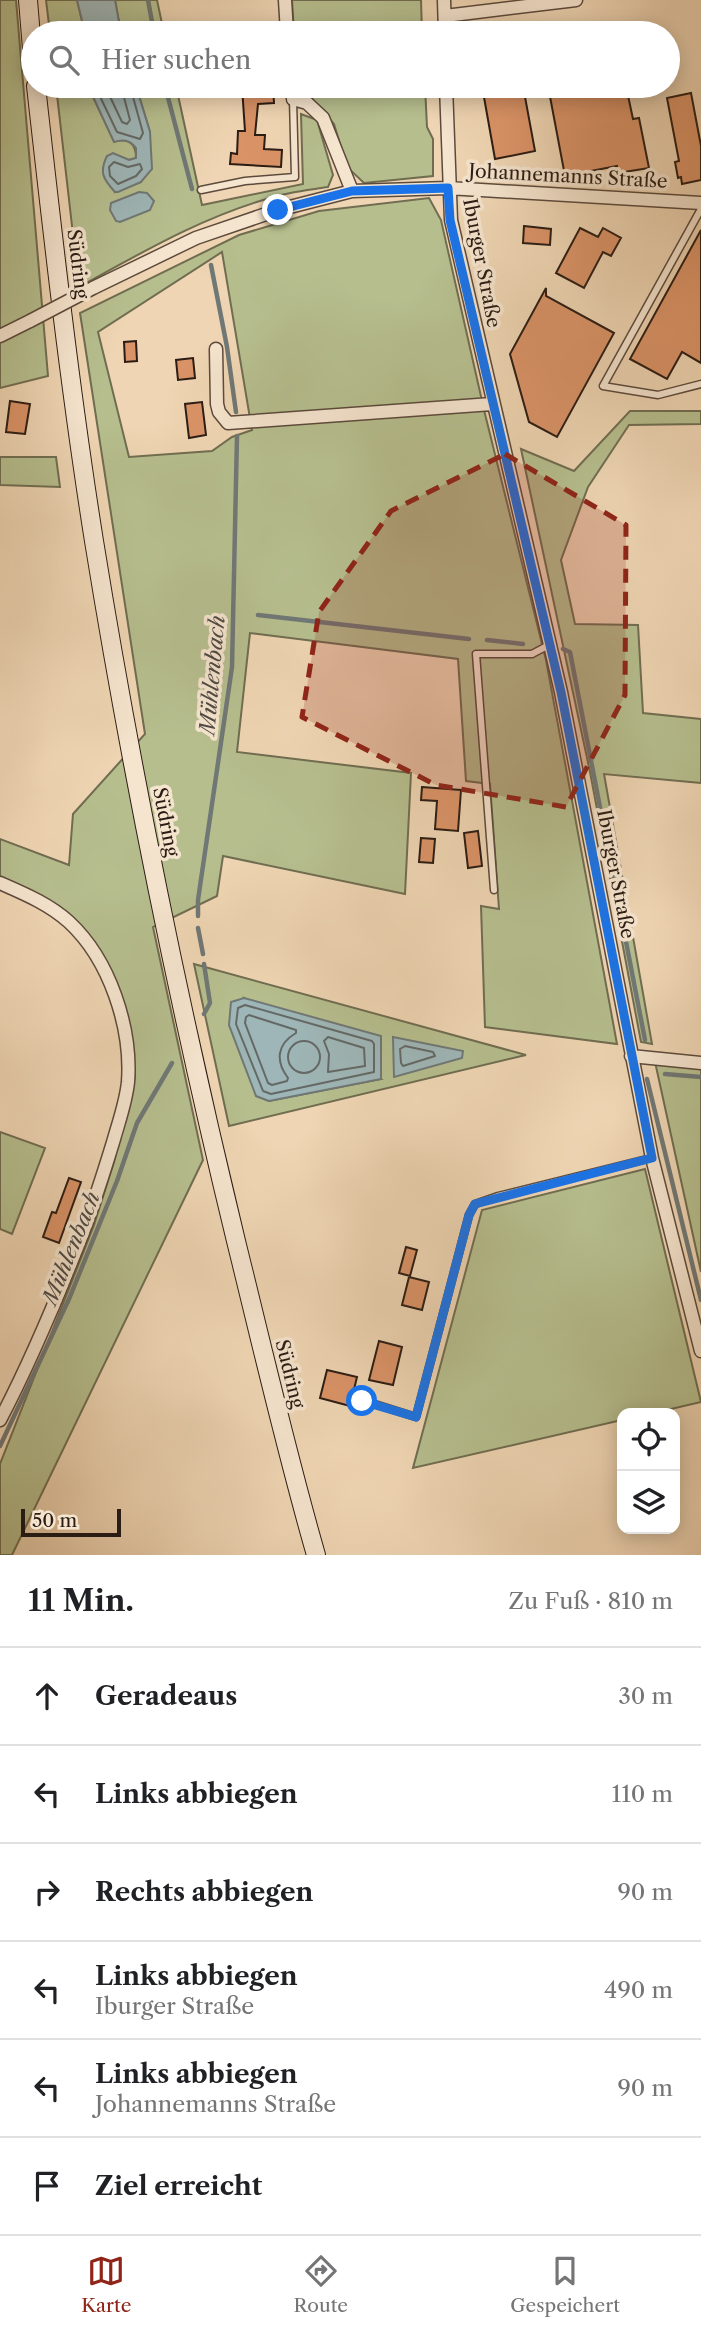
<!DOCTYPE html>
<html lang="de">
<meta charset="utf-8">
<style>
:root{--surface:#fff;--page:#f6f6f6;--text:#202124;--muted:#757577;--line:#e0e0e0;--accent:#8f2418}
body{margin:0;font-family:"Libre Caslon Text",serif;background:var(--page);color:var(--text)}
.controls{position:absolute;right:21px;bottom:21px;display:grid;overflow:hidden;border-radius:14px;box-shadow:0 4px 18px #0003}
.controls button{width:63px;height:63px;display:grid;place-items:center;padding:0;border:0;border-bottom:2px solid var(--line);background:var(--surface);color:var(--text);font:35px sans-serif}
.scale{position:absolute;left:21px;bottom:18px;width:100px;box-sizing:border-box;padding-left:7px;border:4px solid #2b1c14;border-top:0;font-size:19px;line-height:24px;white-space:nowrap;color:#2b1c14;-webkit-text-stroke:5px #f5e4ce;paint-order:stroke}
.stop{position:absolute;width:21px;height:21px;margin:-16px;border:5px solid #1a73e8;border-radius:50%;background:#fff}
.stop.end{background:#1a73e8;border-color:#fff;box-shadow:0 2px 7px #0008}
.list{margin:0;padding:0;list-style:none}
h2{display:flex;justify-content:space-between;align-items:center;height:91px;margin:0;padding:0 28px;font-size:30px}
h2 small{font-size:23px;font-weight:400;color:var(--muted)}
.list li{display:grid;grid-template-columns:46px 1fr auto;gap:21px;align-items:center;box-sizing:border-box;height:98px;padding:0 28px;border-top:2px solid var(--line)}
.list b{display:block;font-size:26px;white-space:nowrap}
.list p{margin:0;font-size:23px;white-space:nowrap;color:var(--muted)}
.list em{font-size:23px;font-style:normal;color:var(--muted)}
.icon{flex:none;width:38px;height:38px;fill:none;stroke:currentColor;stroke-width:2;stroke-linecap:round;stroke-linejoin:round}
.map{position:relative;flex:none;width:701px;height:1555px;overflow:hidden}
.search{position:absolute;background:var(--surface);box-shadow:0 4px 18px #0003;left:21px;right:21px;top:21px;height:77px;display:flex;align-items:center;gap:18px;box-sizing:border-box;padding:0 24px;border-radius:38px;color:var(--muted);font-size:26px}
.sheet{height:679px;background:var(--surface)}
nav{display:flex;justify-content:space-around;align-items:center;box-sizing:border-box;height:98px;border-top:2px solid var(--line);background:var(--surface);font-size:19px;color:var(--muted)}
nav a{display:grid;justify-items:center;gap:4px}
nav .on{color:var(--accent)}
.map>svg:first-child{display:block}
.green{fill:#b6be8e;stroke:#706d51;stroke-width:2;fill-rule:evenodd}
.water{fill:#9eb6b7;stroke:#707876;stroke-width:2}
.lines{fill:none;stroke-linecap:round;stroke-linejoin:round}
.shore{stroke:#646966;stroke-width:2}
.stream{stroke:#707876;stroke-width:4.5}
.building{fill:#da9367;stroke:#2b1c14;stroke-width:2}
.lane-casing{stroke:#5c4a3c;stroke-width:9}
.street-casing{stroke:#5c4a3c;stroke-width:15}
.secondary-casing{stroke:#2b1c14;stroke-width:20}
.lane{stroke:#f5e4ce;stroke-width:6}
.street{stroke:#f5e4ce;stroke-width:12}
.secondary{stroke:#f5e4ce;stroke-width:18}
.street-bridge-casing{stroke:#5c4a3c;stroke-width:15;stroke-linecap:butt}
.street-bridge{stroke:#f5e4ce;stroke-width:12}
.route{stroke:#1a73e8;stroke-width:9}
.marked{fill:#8f2418;fill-opacity:0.2;stroke:#8f2418;stroke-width:5;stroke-dasharray:14 9;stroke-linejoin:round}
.labels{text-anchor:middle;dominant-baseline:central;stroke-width:7;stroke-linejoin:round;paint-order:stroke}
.street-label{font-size:19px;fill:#2b1c14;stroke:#f5e4ce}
.water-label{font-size:21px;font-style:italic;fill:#4e4a45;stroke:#f5e4ce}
</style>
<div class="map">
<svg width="701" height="1555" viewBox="0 0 701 1555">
<rect width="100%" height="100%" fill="#efd5b3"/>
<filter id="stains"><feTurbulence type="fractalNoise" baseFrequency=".00286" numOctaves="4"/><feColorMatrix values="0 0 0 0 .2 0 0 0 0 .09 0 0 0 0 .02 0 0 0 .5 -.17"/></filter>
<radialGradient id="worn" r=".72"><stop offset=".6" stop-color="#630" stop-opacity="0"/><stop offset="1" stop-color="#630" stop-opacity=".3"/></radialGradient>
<path class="green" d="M 0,0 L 16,0 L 48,376 L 0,388 Z
M 46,0 L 77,0 L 85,33 L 50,33 Z
M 115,0 L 157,0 L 164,33 L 121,33 Z
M 292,0 L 421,0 L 422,33 L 294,33 Z
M 56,86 L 88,86 L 114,141 C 128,138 136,143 136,158 L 129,160 L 113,154 L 115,192 L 141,182 L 150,132 L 136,86 L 176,86 L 202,205 L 303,184 L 301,114 L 317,120 L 333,175 L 328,187 C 309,190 288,192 270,198 C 202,217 141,253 79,287 Z
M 301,86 L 425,86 L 427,127 L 433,139 L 433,176 L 364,183 L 347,167 L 334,124 Z
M 429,198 L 441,220 L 485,414 L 546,660 L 617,1044 L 485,1027 L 481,906 L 499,909 L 490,784 L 466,781 L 458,659 L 250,633 L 237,752 L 411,773 L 405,894 L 223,856 L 217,896 L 153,927 L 203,1160 L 12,1555 L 0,1555 L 0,1464 L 94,1225 L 114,1162 L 135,1077 L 123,1003 L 84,931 L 60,907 L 31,890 L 0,876 L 0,839 L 69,865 L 73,814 L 145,734 L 80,313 L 239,235 L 319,211 ZM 222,252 L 252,430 L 232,437 L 212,451 L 129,457 L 98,332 Z
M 630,411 L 701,411 L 701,424 L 629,425 L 588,487 L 561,560 L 575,624 L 638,625 L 643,713 L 701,719 L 701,783 L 604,774 L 652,1044 L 641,1042 L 590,772 L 521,449 L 574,471 Z
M 0,457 L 56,457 L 60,487 L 0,485 Z
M 194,964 L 526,1055 L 229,1126 ZM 244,998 L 381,1079 L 269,1101 L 256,1096 Z
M 655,1062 L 701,1068 L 701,1272 L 659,1080 Z
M 0,1132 L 45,1148 L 12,1234 L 0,1229 Z
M 645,1169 L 701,1402 L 654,1413 L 622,1413 L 622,1420 L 413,1468 L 482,1210 Z"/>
<path class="water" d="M 77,0 L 115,0 L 121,33 L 85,33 Z
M 88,86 L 136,86 L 150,132 L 152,169 L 141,182 L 118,192 L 115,192 C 103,179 99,172 107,156 L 113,153 L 129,160 L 136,158 L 136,148 C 130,140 124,139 114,142 Z
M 139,192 L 147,193 L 154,201 L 150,210 L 120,222 L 116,221 L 110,210 L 111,203 Z
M 244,998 L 381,1036 L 381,1079 L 269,1101 L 256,1096 L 229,1025 L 231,1002 Z
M 393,1037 L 463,1051 L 462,1058 L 394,1077 Z"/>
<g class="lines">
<path class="shore" d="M 95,86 L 117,132 L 140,139 L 143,133 L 130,86
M 105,86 L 122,122 L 127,124 L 130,120 L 121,86
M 114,162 L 128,167 L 140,164 L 142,169 L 136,176 L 118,184 L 110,176 L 109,167 Z
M 245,1005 L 372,1041 L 374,1044 L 374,1072 L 271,1094 L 263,1091 L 236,1024 L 238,1008 Z
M 249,1015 L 296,1030 L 296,1033 C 277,1044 275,1061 288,1078 L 287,1081 L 272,1085 L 268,1083 L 245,1023 L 246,1017 Z
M 328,1037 L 364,1048 L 365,1066 L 328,1072 L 329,1054 L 324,1041 Z
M288 1057a16 16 0 1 1 32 0a16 16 0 1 1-32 0Z
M 405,1046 L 433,1052 L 435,1056 L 403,1066 L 401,1063 L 400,1049 Z"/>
<path class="stream" d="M 148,0 L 154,33
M 165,86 L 192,189
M 211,265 L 227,347 L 236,412
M 258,615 L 469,639
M 487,640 L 523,644
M 563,649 L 570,652 L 645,1040
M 198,916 L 198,900 L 232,667 L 237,436
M 198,928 L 203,954
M 204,1014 L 210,1003 L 204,964
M 665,1074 L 701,1077
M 647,1079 L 701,1300
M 0,1446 L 69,1299 L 117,1181 L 137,1123 L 172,1063"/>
</g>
<path class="building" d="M 273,86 L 274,103 L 258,104 L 255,135 L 265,135 L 264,149 L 282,150 L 281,167 L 230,164 L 231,153 L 237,154 L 238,131 L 245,131 L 242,87 Z
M 482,86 L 523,86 L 535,151 L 495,159 Z
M 548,86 L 626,86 L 633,119 L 639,118 L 649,168 L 618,173 L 617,166 L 565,176 Z
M 691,93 L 701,146 L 701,180 L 682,184 L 681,177 L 678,178 L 675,162 L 679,161 L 667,98 Z
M 524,226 L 551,229 L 550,245 L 523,243 Z
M 580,228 L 598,237 L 603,228 L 621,238 L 611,256 L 603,252 L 584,288 L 556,273 Z
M 701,230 L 701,363 L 682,352 L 667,379 L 630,359 Z
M 546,288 L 546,296 L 614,333 L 557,437 L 529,422 L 510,354 Z
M 136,341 L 137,361 L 125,362 L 124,342 Z
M 193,358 L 195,378 L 178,380 L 176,360 Z
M 10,401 L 30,404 L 25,434 L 6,432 Z
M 202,402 L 206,435 L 189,438 L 185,404 Z
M 422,787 L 461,790 L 458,831 L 435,829 L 437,801 L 421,800 Z
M 478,831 L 482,866 L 468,868 L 464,833 Z
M 421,838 L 435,839 L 433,863 L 419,862 Z
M 69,1178 L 81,1182 L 59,1243 L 43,1237 L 52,1212 L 56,1213 Z
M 406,1247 L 417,1250 L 410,1276 L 399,1273 Z
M 409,1277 L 429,1282 L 422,1310 L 402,1305 Z
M 379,1341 L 402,1347 L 393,1385 L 369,1380 Z
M 327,1370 L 357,1377 L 350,1406 L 320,1398 Z"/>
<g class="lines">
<g class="lane-casing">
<path id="lane" d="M 201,190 L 245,181 L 295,177 L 293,99
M 701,209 L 603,386 L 658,395 L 701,384
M 494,890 L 476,654 L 532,654 L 549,645
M 362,1400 L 416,1417 L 469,1215 L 475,1204 L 498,1196 L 651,1158"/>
</g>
<g class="street-casing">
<path id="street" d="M 285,0 L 287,33
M 444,0 L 445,33
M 445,16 L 576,0
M 292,86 L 293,99 L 307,103 L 323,118 L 352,191
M 446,86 L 451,220 L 561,692 L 652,1158 L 701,1351
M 93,288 L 196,238 L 278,210 L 352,191 L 448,188 L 701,203
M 0,336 L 30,321
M 216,349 L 217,404 L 219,412 L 228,423 L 492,404
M 0,883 C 25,894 49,904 69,922 C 110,960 132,1028 128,1082 C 126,1102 119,1121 114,1139 C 104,1172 94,1203 82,1235 C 58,1296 31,1361 0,1420
M 631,1056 L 701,1063"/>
</g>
<g class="secondary-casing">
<path id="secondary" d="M 28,0 L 33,61
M 36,86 C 53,238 70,390 94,541 C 132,776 180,1010 236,1241 C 262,1346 286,1451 316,1555"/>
</g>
<use href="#lane" class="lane"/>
<use href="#street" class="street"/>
<use href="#secondary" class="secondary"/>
<g class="street-bridge-casing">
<path id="street-bridge" d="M 30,321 L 93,288"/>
</g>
<use href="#street-bridge" class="street-bridge"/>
</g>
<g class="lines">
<path class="route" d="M 278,210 L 352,191 L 448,188 L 450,220 L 561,692 L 652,1158 L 475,1204 L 469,1215 L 416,1417 L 362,1401"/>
</g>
<path class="marked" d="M 505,454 L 626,525 L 625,695 L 566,807 L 436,785 L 302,717 L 319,612 L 391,511 Z"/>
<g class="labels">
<g class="street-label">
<text transform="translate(568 176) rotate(3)">Johannemanns Straße</text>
<text transform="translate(482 263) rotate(79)">Iburger Straße</text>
<text transform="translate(78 264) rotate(83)">Südring</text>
<text transform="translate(166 822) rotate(79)">Südring</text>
<text transform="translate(616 874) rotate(79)">Iburger Straße</text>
<text transform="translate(290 1374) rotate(76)">Südring</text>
</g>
<g class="water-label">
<text transform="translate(212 675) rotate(-85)">Mühlenbach</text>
<text transform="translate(71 1248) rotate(-68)">Mühlenbach</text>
</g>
</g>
<rect width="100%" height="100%" filter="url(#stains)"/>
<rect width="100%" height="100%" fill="url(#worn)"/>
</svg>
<div class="controls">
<button><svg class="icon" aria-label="locate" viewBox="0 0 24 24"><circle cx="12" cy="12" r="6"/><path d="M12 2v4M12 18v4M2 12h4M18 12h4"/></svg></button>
<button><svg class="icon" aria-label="layers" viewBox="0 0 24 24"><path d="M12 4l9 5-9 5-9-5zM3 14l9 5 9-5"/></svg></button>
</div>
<div class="scale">50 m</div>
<div class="stop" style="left:362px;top:1401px"></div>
<div class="stop end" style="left:278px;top:210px"></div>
<div class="search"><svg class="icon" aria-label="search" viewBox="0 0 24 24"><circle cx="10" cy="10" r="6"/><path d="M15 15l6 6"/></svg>Hier suchen</div>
</div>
<section class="sheet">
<h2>11 Min.<small>Zu Fuß · 810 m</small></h2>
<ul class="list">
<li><svg class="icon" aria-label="ahead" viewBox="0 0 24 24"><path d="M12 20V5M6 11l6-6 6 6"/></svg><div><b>Geradeaus</b></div><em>30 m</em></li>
<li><svg class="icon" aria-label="left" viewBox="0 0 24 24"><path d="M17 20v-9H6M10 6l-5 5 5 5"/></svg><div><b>Links abbiegen</b></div><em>110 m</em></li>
<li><svg class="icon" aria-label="right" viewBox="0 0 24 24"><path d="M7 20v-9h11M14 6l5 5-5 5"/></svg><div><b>Rechts abbiegen</b></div><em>90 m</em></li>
<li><svg class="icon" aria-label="left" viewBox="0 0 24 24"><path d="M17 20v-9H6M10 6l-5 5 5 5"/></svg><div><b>Links abbiegen</b><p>Iburger Straße</p></div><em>490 m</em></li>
<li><svg class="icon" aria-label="left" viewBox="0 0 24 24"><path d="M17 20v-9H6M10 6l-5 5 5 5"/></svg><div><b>Links abbiegen</b><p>Johannemanns Straße</p></div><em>90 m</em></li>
<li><svg class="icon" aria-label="arrive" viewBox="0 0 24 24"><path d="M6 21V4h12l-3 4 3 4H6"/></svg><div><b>Ziel erreicht</b></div></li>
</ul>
</section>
<nav>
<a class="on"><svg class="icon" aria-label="map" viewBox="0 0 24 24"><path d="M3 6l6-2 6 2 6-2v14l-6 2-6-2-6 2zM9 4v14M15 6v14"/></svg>Karte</a>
<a><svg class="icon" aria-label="directions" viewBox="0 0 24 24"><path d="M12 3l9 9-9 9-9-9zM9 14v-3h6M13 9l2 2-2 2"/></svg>Route</a>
<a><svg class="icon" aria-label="saved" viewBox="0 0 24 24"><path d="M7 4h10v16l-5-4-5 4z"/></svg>Gespeichert</a>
</nav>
